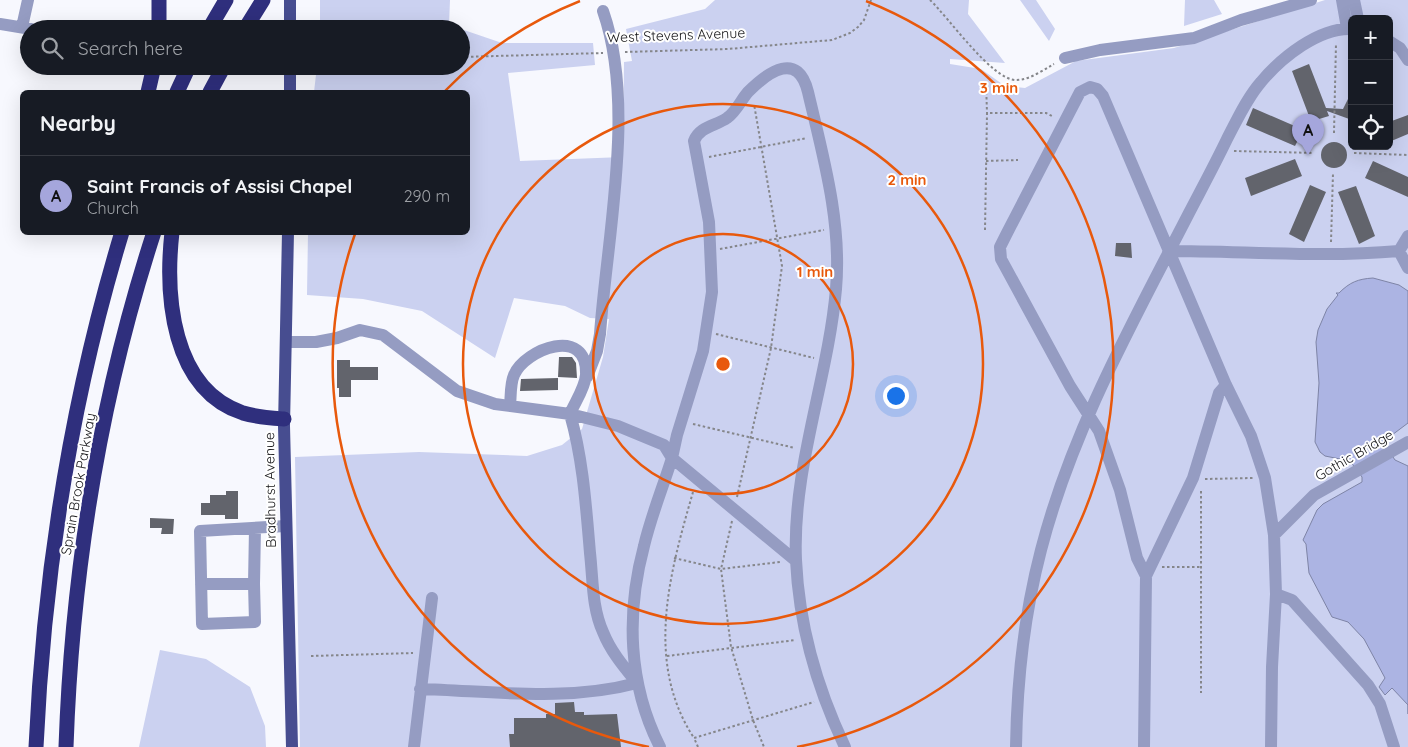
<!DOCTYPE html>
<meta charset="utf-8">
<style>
:root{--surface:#171b24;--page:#242831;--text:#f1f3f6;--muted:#9ea1a6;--line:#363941;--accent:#a5a6dc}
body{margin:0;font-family:Quicksand,sans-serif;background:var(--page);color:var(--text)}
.controls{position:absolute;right:15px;top:15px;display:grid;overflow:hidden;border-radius:8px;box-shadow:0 5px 20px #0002}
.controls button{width:45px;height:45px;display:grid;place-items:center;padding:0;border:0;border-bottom:1px solid var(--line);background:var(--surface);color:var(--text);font:25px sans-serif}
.you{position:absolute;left:895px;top:395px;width:18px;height:18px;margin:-12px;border:4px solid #fff;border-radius:50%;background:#1a73e8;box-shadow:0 0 0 8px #1a73e833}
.badge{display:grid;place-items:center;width:32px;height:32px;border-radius:50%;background:var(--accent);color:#111;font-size:16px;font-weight:700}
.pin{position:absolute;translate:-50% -41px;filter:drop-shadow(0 1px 2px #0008)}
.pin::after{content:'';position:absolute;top:26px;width:18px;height:15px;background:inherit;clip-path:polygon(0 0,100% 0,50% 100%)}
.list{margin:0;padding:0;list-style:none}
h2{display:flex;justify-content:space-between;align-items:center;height:65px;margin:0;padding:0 20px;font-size:21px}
h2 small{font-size:16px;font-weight:400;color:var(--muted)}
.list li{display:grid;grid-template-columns:32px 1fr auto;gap:15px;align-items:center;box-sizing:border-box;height:80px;padding:0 20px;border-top:1px solid var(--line)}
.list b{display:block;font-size:19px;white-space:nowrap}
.list p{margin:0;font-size:16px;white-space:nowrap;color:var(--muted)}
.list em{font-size:16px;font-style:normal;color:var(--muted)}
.icon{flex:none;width:28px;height:28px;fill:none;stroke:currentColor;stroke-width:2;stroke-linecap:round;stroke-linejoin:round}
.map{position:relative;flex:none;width:1408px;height:747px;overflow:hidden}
.search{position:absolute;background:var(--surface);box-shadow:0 5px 20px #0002;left:20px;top:20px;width:450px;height:55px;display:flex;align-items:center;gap:12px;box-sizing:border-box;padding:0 18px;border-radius:28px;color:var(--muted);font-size:19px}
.panel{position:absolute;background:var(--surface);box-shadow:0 5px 20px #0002;left:20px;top:90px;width:450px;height:145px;border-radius:8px}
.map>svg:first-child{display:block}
.green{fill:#cbd1f0;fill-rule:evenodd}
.water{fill:#acb4e3;stroke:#7e84a6}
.building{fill:#62646c}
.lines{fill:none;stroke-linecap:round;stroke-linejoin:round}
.path{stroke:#85868a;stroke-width:2;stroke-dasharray:2.5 2.5;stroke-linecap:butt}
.minor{stroke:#959cc2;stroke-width:12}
.major{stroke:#474d90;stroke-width:12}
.highway{stroke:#2f2f7d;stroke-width:15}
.ring{fill:none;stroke:#e8590c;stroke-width:2.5}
.labels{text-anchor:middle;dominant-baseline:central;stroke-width:4;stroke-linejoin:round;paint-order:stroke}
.street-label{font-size:14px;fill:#141417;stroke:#fff}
.centre{fill:#e8590c;stroke:#fff;stroke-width:2.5}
.ring-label{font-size:15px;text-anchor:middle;font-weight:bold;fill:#e8590c;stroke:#fff;stroke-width:4;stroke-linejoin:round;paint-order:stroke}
</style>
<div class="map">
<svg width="1408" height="747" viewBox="0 0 1408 747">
<rect width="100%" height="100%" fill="#f7f8fe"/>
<path class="green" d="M 320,0 L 450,0 L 449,25 L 460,29 L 320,29 Z
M 715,0 L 969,0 L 968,14 L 1005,63 L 950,59 L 950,64 L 981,69 L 1005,86 L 1025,88 L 1076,61 L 1174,48 L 1325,0 L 1408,0 L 1408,747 L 300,747 L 295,457 L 419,452 L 527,456 L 562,445 L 582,429 L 603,357 L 609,319 L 590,318 L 565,306 L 514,298 L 495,358 L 422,311 L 363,299 L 307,295 L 308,233 L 468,232 L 468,92 L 314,92 L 317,66 L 461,66 L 461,29 L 502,43 L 593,43 L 595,65 L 508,73 L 520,161 L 623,157 L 624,62 L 632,61 L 626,29 L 705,9 ZM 1352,19 L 1389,19 L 1389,146 L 1352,146 Z
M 1020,0 L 1036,0 L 1055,29 L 1049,41 Z
M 1185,0 L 1214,0 L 1222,14 L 1184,26 Z
M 160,650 L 206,659 L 250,687 L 265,726 L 266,747 L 139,747 Z"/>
<path class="water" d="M 1373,278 L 1399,285 L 1408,291 L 1408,423 L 1388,438 L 1385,445 L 1395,460 L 1408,466 L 1408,714 L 1408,705 L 1392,688 L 1385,695 L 1379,687 L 1385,678 L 1364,639 L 1348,622 L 1332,617 L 1309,573 L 1306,544 L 1303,540 L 1317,510 L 1323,504 L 1362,482 L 1362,477 L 1350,461 L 1325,456 L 1320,452 L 1315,442 L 1319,383 L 1316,342 L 1318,330 L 1327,309 L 1338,295 L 1336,293 L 1339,293 C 1350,282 1358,279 1373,278 Z"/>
<path class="building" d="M 1309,64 L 1326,108 L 1343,109 L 1352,91 L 1352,120 L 1327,111 L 1329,116 L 1319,119 L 1300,129 L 1303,130 L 1295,146 L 1246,125 L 1253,108 L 1297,127 L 1309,116 L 1292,71 Z
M 1408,115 L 1408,134 L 1389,142 L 1389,122 Z
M1321 155a13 13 0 1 1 26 0a13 13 0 1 1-26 0Z
M 1295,159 L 1302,176 L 1251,196 L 1245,178 Z
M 1373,161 L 1408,177 L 1408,197 L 1365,178 Z
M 1310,185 L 1326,192 L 1304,242 L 1289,234 Z
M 1356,186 L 1375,236 L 1359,244 L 1338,192 Z
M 1116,243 L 1131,243 L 1132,258 L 1115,256 Z
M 559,357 L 572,357 L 576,363 L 577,378 L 558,377 Z
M 337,360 L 350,360 L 350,367 L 378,367 L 378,380 L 351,380 L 351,397 L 339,397 L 339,388 L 337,388 Z
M 558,378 L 558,390 L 520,391 L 521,379 Z
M 226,491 L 238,491 L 238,519 L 225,519 L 225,515 L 201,515 L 201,503 L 210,503 L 210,495 L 226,495 Z
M 150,518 L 174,519 L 173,534 L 161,534 L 162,528 L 150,528 Z
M 574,702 L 575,712 L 584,712 L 584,715 L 617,714 L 621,747 L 510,747 L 509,734 L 514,734 L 514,718 L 546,718 L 546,714 L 555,714 L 555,703 Z"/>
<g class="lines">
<path class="path" d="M 930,0 C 949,18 992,80 1016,80 C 1030,80 1043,70 1054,64
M 625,52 L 728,49 L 832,40 L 850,33 L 858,27 L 864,20 L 871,0
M 461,57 L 603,53
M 986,82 L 987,113
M 1334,133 L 1336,43
M 1234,151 L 1314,153
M 1354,153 L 1408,155
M 709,157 L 807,138
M 986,161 L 1018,160
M 985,230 L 987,113 L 1046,113 L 1054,117
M 1331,242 L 1333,173
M 720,249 L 824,230
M 716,334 L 814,358
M 693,424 L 795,448
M 1205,479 L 1253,478
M 1201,491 L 1201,693
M 693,492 C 670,572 644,662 694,738
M 737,497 L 771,348 L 782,266 L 754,104
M 732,521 L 721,569 L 731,647 L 753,720 L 764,747
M 674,558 L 721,569 L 780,562
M 1162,567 L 1202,567
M 311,656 L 413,653
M 667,656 L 796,640
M 698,747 L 694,738 L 814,702"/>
<path class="minor" d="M 1342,0 L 1347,28
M 1354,0 L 1358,19
M 0,24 L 31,29
M 22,27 L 28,0
M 1389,41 L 1400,48 L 1408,60
M 1065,58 L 1100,50 L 1194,38 L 1241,20 L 1311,0
M 1168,251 C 1245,251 1322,258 1399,251 L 1408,236
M 1399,251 L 1408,268
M 286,342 L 316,342 L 337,338 L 360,330 L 383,335 L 457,391 L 495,404 L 570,414 L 618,426 L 664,445 L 672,458
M 587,377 L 597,351 L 600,334 C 607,236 636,105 603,11
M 672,458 L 677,435 L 703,351 L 712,292 L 709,222 L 694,141 C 700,126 716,126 727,118 C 736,112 741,100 748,92 C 769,71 798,51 808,92 C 823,156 842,222 836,289 C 828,380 792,468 796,560 C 799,626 817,688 845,747
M 1274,535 L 1314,495 L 1408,442
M 1146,576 L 1193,478 L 1219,393 L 1226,385
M 201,584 L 254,584 L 255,622 L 202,624 L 200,531 L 286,526
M 254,584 L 255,528
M 1276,594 L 1292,600 L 1368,685 L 1380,704 L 1394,747
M 420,689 C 492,691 566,702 637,683 C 624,667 611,652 603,632 C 592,608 593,580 590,553 C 586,506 583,459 570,414 C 575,402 585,388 586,375 C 588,325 525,349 514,375 C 510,384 511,397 510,406
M 414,747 L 432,598
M 660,747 C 628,684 626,613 644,546 C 651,516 663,487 672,458 L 796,561
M 1016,747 C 1017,680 1024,615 1041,550 C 1072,430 1133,322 1189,213 C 1202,188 1215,164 1227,139 C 1237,120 1247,98 1261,82 C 1281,58 1319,27 1352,29
M 1144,747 L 1146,576 L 1137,558 L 1120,490 L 1099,431 L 1070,386 L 1001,259 L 1000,247 L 1006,235 L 1080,92 L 1090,87 L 1097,89 L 1103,96 L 1226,385 L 1251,436 L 1265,478 L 1274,535 L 1276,594 L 1272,667 L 1271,747"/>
<path class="major" d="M 290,0 L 290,29
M 290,92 L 290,66
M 288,232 L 284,426 L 292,747"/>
<path class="highway" d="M 159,0 L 159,29
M 209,29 L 226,0
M 245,29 L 263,0
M 148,92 L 154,66
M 177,92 L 189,66
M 210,92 L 224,66
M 172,232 C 165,295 171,389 243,413 C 256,417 271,418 284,419
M 36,747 C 44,572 71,400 122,232
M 66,747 C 72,573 100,398 154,232"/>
</g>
<g class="ring">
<circle cx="723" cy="364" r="130"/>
<circle cx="723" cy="364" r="260"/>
<path d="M649 747A390 390 0 0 1 355 234M445 91A390 390 0 0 1 580 1M866 1A390 390 0 0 1 797 747"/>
</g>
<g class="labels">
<g class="street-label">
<text transform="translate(676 35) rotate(-2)">West Stevens Avenue</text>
<text transform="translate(1354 455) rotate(-30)">Gothic Bridge</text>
<text transform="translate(78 484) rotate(-80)">Sprain Brook Parkway</text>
<text transform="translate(270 490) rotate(-91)">Bradhurst Avenue</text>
</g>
</g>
<circle cx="723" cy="364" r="8" class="centre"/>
<g class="ring-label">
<text x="999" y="93">3 min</text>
<text x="907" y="185">2 min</text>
<text x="815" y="277">1 min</text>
</g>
</svg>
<div class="controls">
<button>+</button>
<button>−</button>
<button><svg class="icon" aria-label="locate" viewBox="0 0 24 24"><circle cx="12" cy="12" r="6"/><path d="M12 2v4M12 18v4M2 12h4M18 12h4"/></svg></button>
</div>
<div class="you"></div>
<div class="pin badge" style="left:1308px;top:155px">A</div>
<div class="search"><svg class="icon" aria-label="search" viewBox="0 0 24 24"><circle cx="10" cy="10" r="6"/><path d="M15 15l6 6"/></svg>Search here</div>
<section class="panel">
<h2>Nearby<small></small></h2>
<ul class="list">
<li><span class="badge">A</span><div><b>Saint Francis of Assisi Chapel</b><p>Church</p></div><em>290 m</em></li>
</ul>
</section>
</div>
